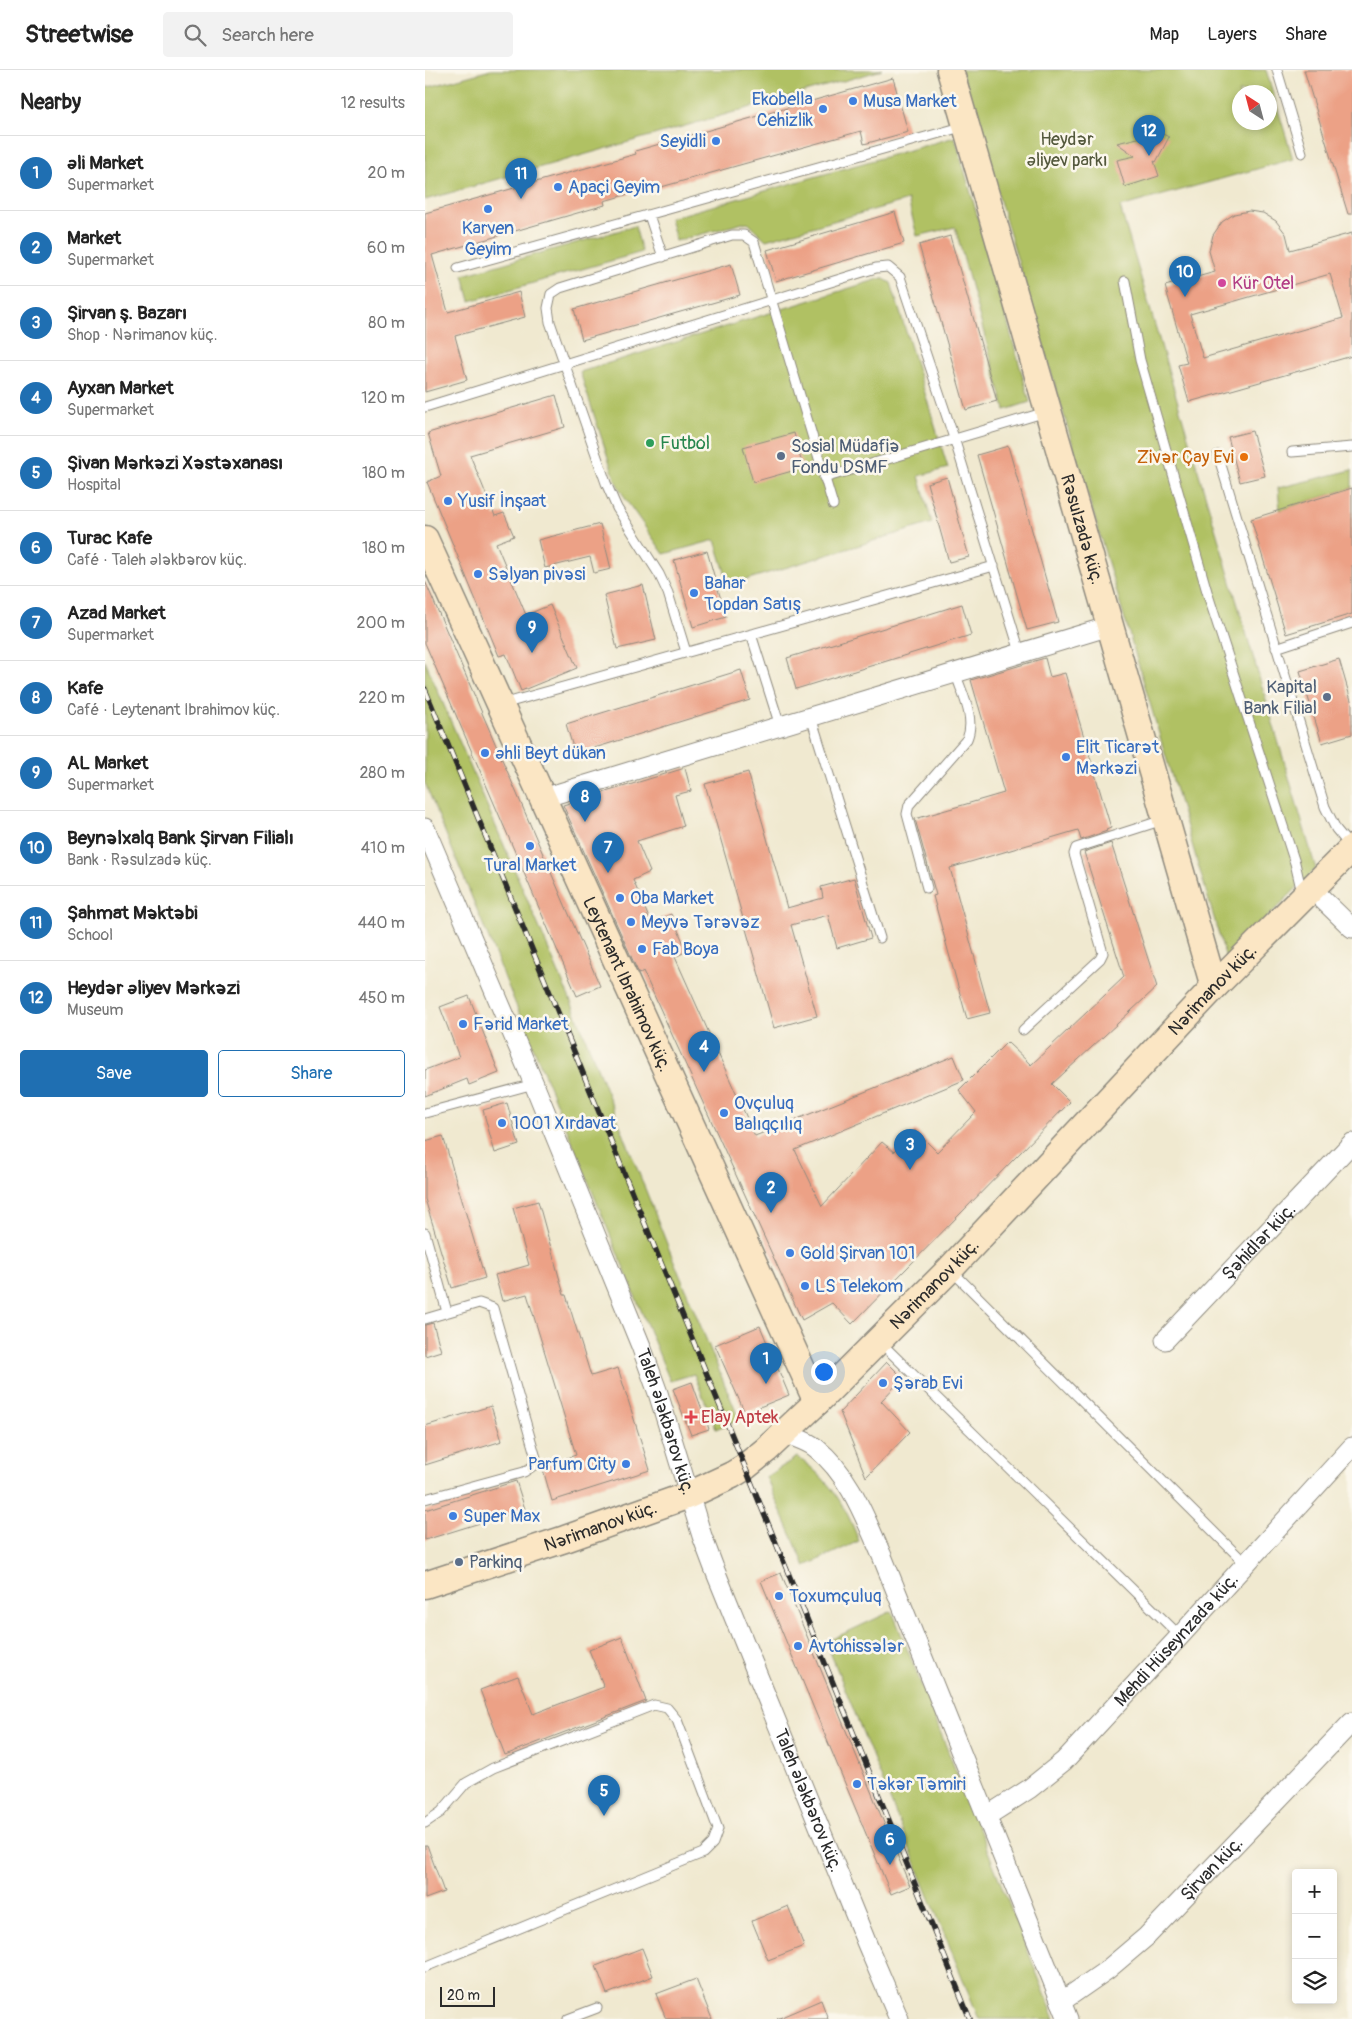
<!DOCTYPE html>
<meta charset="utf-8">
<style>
:root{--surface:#fff;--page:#f2f2f2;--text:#222;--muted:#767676;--line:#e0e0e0;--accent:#1f6fb2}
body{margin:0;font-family:Pangolin,sans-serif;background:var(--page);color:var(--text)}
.controls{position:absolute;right:15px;bottom:15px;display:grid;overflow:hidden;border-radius:5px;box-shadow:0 2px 8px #0003}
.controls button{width:45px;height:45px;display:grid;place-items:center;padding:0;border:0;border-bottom:1px solid var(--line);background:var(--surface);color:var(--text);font:25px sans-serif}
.compass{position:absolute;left:807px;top:15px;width:45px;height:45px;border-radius:50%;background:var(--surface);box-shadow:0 2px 8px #0003;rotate:324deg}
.scale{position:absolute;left:15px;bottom:12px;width:55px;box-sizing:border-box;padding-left:5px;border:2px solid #2b2b2b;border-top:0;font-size:14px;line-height:18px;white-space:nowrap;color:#2b2b2b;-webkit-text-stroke:4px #fbf7ec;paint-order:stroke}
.you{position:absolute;left:398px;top:1301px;width:18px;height:18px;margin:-12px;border:4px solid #fff;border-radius:50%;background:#1a73e8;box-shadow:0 0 0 8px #1a73e833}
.badge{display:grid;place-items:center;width:32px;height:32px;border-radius:50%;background:var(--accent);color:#fff;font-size:16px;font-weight:700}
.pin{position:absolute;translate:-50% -41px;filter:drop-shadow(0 1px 2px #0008)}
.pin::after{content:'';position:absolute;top:26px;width:18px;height:15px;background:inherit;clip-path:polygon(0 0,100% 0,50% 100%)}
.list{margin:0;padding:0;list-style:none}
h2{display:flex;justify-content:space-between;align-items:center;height:65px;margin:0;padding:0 20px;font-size:21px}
h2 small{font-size:16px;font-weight:400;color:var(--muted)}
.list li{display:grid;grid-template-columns:32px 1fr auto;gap:15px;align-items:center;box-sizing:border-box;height:75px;padding:0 20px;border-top:1px solid var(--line)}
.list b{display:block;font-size:19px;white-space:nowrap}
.list p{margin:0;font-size:16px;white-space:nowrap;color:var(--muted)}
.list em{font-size:16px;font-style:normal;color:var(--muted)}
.actions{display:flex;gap:10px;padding:15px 20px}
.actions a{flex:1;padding:11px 0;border:1px solid var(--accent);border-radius:5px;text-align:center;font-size:18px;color:var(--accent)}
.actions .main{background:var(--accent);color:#fff}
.icon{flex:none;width:28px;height:28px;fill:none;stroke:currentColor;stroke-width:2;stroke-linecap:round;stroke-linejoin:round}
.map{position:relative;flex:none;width:927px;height:1949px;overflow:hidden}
header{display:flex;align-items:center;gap:30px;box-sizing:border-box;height:70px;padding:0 25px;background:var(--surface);border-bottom:1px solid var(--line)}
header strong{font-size:24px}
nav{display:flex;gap:28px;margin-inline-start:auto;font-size:18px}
.search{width:350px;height:45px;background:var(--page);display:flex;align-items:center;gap:12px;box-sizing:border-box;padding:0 18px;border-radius:5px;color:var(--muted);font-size:19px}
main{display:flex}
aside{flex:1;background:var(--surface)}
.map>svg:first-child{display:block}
.green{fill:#b0c164;stroke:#6e7648;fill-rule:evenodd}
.building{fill:#eca186;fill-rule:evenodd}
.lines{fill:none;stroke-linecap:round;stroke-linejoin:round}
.lane-casing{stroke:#8e8a7e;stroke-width:11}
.street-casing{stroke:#8e8a7e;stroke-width:21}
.secondary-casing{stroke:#8e8a7e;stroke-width:29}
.lane{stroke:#fff;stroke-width:9}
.street{stroke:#fff;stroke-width:19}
.secondary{stroke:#fbe6c4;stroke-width:26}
.rail-casing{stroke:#2b2b2b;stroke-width:5.5}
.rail{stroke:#fbf7ec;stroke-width:4;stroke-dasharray:11;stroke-linecap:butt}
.shop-dot{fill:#3f7fe0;stroke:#fbf7ec;stroke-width:2}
.hotel-dot{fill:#d1479c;stroke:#fbf7ec;stroke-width:2}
.leisure-dot{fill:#2e9e5b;stroke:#fbf7ec;stroke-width:2}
.service-dot{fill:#5c6f8a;stroke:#fbf7ec;stroke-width:2}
.food-dot{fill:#e8710a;stroke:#fbf7ec;stroke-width:2}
.health-dot{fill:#e0444e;stroke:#fbf7ec;stroke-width:2}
.labels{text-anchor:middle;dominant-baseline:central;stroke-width:5;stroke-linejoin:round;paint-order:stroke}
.shop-label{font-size:18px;fill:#366cbe;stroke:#fbf7ec;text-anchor:start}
.park-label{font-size:18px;fill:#53583c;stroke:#fbf7ec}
.hotel-label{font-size:18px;fill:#b23c85;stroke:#fbf7ec;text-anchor:start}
.leisure-label{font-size:18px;fill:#27864d;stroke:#fbf7ec;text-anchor:start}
.service-label{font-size:18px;fill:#4e5e75;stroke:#fbf7ec;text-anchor:start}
.food-label{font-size:18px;fill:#c56008;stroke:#fbf7ec;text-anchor:end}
.street-label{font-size:18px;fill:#2b2b2b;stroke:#fbf7ec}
.health-label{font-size:18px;fill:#be3a42;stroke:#fbf7ec;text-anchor:start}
</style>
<header>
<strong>Streetwise</strong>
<div class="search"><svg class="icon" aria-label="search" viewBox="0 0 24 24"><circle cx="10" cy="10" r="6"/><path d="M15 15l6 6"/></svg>Search here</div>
<nav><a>Map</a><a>Layers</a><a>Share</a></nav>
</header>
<main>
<aside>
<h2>Nearby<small>12 results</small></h2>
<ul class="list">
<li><span class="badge">1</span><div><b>Əli Market</b><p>Supermarket</p></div><em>20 m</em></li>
<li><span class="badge">2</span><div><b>Market</b><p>Supermarket</p></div><em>60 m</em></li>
<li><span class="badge">3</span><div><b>Şirvan ş. Bazarı</b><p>Shop · Nərimanov küç.</p></div><em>80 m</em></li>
<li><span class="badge">4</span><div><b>Ayxan Market</b><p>Supermarket</p></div><em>120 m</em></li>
<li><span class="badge">5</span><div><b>Şivan Mərkəzi Xəstəxanası</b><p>Hospital</p></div><em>180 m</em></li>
<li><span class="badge">6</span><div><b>Turac Kafe</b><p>Café · Taleh Ələkbərov küç.</p></div><em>180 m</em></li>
<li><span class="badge">7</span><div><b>Azad Market</b><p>Supermarket</p></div><em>200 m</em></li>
<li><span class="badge">8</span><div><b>Kafe</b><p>Café · Leytenant Ibrahimov küç.</p></div><em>220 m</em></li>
<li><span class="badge">9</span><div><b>AL Market</b><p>Supermarket</p></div><em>280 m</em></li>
<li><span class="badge">10</span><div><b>Beynəlxalq Bank Şirvan Filialı</b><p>Bank · Rəsulzadə küç.</p></div><em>410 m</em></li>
<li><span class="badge">11</span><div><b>Şahmat Məktəbi</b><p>School</p></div><em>440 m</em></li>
<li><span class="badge">12</span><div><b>Heydər Əliyev Mərkəzi</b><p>Museum</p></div><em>450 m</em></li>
</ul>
<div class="actions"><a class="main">Save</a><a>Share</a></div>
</aside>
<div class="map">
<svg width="927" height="1949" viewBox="0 0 927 1949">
<rect width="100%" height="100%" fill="#fbf7ec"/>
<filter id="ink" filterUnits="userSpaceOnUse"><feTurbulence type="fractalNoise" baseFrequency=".02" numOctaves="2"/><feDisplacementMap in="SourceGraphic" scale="10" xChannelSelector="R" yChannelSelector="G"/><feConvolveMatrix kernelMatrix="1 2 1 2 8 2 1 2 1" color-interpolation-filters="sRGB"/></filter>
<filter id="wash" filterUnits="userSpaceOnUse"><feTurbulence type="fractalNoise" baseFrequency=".0096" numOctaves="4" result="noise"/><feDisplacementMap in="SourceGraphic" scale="20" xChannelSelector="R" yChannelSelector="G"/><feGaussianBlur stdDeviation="1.12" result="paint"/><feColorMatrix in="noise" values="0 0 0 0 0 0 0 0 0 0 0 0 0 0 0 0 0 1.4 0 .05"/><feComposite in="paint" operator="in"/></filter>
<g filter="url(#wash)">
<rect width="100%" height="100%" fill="#f0e9d0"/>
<path class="green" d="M 66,0 L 457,0 L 0,130 L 0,18 Z
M 536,0 L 841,0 L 868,89 L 695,137 L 891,799 L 801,888 ZM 814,22 L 844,22 L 844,52 L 814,52 Z
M 530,67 L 605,332 L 580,340 L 530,157 L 492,166 L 483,130 L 341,170 L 322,152 L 251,171 L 245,148 Z
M 210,156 L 217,182 L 45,231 L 38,205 Z
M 457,208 L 466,213 L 523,398 L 494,406 L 507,453 L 304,515 L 290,470 L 239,484 L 201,430 L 191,412 L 155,302 Z
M 927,400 L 927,418 L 855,440 L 853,418 Z
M 0,591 L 147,934 L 244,1179 L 314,1349 L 291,1359 L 269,1304 L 245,1311 L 0,713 Z
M 372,1387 C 405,1409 420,1435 434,1471 L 380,1496 L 341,1407 Z
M 467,1541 L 630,1949 L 554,1949 L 401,1572 Z"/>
<g id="blocks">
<path class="building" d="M 879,0 L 927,0 L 927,144 L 923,144 Z
M 468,8 L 483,62 L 439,74 L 436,61 L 222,121 L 221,119 L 179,131 L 180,135 L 7,185 L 23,242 L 94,222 L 100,247 L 30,266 L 42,310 L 0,322 L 0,143 L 211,84 L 210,81 Z
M 727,59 L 744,67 L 731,92 L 729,91 L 734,106 L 700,117 L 692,90 L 710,86 L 692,73 L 725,65 Z
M 824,141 L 838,143 L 851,151 L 861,164 L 865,180 L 927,163 L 927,286 L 764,332 L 753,295 L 762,293 L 740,216 L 790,202 L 784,181 L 788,165 L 797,152 L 809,144 ZM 905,204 L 918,248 L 778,288 L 765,244 Z
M 470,142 L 479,173 L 351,211 L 342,180 Z
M 525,166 L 572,331 L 541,340 L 494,175 Z
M 306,194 L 315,225 L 157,270 L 149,239 Z
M 131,325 L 140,357 L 45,385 L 70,446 L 79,443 L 89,466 L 71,473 L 101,545 L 125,535 L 152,598 L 96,621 L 81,584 L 74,586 L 2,412 L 16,406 L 3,363 Z
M 827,361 L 840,406 L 815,412 L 803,367 Z
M 369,363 L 378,398 L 328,412 L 318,377 Z
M 583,376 L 633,552 L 602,560 L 552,385 Z
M 522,407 L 544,487 L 524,492 L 502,413 Z
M 927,418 L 927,544 L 861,564 L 826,449 Z
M 175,454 L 186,499 L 169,503 L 165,487 L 120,498 L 113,470 Z
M 282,481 L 301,547 L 268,557 L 249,490 Z
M 0,511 L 175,916 L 152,926 L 0,573 Z
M 218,515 L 231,570 L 192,579 L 179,525 Z
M 537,534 L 546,565 L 371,619 L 362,588 Z
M 620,588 L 625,607 L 640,603 L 686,758 L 681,760 L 682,761 L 656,770 L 653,760 L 525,798 L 565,943 L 542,949 L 508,826 L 511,825 L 490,749 L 579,723 L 546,610 Z
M 914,589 L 927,634 L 927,664 L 897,673 L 875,601 Z
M 316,600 L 325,630 L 150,684 L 141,654 Z
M 260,698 L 266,721 L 250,725 L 259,756 L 212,771 L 225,802 L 208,810 L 226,853 L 246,844 L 262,881 L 250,887 L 330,1066 L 529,986 L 539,1010 L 370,1080 L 397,1136 L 457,1072 L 469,1082 L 490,1060 L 512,1082 L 551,1042 L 534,1020 L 582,972 L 606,995 L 699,907 L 659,782 L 686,773 L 732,917 L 627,1014 L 645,1032 L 427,1254 L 407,1233 L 377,1250 L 218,901 L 214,904 L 138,735 Z
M 323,702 L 362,838 L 398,828 L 396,817 L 429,808 L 446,868 L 412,878 L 403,845 L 366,855 L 392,946 L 349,958 L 280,714 Z
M 44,926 L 74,1003 L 44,1015 L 42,1009 L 0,1026 L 0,1000 L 34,987 L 15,937 Z
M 82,1033 L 94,1075 L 70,1083 L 58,1040 Z
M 18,1066 L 60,1208 L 27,1218 L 0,1129 L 0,1071 Z
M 113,1131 L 139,1225 L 141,1225 L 166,1306 L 193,1298 L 225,1400 L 127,1431 L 117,1396 L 151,1385 L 102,1224 L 77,1231 L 70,1205 L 104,1195 L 88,1138 Z
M 8,1253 L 16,1281 L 0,1286 L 0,1255 Z
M 335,1256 L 364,1325 L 320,1343 L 290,1275 Z
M 462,1292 L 478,1308 L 456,1331 L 485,1362 L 441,1407 L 415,1342 Z
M 267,1312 L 284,1359 L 266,1365 L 248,1319 Z
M 66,1336 L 77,1371 L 0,1395 L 0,1356 Z
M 91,1411 L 100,1439 L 0,1470 L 0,1440 Z
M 356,1503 L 485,1816 L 466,1824 L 336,1511 Z
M 197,1567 L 221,1631 L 80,1685 L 55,1620 L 93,1606 L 108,1644 L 179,1617 L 164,1580 Z
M 0,1775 L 2,1775 L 19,1822 L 0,1829 Z
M 363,1836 L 379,1876 L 343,1890 L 327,1851 Z
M 217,1878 L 228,1906 L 182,1924 L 171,1896 Z
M 271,1909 L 287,1949 L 241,1949 L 231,1924 Z
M 396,1930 L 403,1949 L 352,1949 Z"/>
</g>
</g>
<g filter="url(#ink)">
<use href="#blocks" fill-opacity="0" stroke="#8e8a7e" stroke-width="1"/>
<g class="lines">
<g class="lane-casing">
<path id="lane" d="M 852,0 L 877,83
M 224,145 L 238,187
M 33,198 L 540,56
M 700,211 L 715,290 L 783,525 L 870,793 L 877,823
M 0,337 L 451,198 L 463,197 L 475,207 L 529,368 L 595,582
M 867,382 L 927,377
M 793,385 L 900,737 L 911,759 L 925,776
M 399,408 L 621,342
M 326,564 L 355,656
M 851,578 L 927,553
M 261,582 L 243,523 L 234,504 L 192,438 L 181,413 L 125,252 L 123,238 L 126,224 L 135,218 L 307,165 L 319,165 L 329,172 L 408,435
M 78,634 L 569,496
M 386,647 L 455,868
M 502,818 L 482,744 L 484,735 L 542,669 C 551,648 537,624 530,602
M 598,960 L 675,889 L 678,883 L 649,784 L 651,778 L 738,750
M 0,1043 L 109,1014
M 0,1163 L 22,1242
M 527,1201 L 821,1494
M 0,1249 L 54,1233 L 68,1238 L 111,1388 L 108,1396 L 99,1402 L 0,1429
M 454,1271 L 755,1566
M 0,1753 L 16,1742 L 41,1713 L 68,1698 L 229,1635 L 242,1638 L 252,1650 L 293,1759 L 288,1773 L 278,1783 L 0,1897
M 143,1949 L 172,1938"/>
</g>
<g class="street-casing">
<g id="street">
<path d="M 118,728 L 685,556"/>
<path id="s1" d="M 0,758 L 109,1014 L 216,1276 L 233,1323 L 277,1466 L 289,1498 L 442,1874 L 474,1949"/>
<path d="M 887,819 L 927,858"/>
<path id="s2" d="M 740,1270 L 927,1073"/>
<path d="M 360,1363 C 370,1368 383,1371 391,1378 C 425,1405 440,1448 457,1486 L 643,1949"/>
<path id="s3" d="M 562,1746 L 604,1719 L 639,1691 L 755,1566 L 927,1377"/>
<path id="s4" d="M 636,1932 L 682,1900 L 721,1867 L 927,1652"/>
</g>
</g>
<g class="secondary-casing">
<g id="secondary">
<path id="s5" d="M 525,0 L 789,917"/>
<path id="s6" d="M 0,469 L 392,1332"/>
<path id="s7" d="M 0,1515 L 140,1469 L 264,1425 L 307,1405 L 320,1397 L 341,1380 L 392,1332 L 525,1199 L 789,917 L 927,778"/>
</g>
</g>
<use href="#lane" class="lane"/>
<use href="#street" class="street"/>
<use href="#secondary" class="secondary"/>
<g class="rail-casing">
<path id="rail" d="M 0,619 L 320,1397 L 545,1949"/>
</g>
<use href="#rail" class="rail"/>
</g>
</g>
<g class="shop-dot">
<circle cx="428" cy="31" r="5"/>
<circle cx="398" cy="39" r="5"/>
<circle cx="291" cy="71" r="5"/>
<circle cx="133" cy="117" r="5"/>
<circle cx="63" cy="139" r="5"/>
<circle cx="23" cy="431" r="5"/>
<circle cx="53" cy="504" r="5"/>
<circle cx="269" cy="523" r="5"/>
<circle cx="60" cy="683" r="5"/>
<circle cx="641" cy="687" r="5"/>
<circle cx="105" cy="776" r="5"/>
<circle cx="195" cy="828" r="5"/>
<circle cx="206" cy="852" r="5"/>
<circle cx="217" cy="879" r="5"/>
<circle cx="38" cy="954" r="5"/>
<circle cx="299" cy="1043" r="5"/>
<circle cx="77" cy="1053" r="5"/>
<circle cx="365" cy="1183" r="5"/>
<circle cx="380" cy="1216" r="5"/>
<circle cx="458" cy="1313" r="5"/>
<circle cx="201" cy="1394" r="5"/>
<circle cx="28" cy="1446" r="5"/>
<circle cx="354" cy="1526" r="5"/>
<circle cx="373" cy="1576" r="5"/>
<circle cx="432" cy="1714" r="5"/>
</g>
<circle class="hotel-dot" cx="797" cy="213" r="5"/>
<circle class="leisure-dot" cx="225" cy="373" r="5"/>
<g class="service-dot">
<circle cx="356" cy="386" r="5"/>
<circle cx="902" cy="627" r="5"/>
<circle cx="34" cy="1492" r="5"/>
</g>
<circle class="food-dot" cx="819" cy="387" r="5"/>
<path class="health-dot" d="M263.5 1339.5h5v5h5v5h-5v5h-5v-5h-5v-5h5z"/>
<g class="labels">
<g class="shop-label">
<text x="388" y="29" text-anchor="end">Ekobella<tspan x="388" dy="21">Cehizlik</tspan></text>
<text x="438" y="31">Musa Market</text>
<text x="281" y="71" text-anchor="end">Seyidli</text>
<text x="143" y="117">Apaçi Geyim</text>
<text x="63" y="158" text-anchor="middle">Karven<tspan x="63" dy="21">Geyim</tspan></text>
<text x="33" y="431">Yusif İnşaat</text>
<text x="63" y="504">Səlyan pivəsi</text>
<text x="279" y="513">Bahar<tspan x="279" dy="21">Topdan Satış</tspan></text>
<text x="651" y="677">Elit Ticarət<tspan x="651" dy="21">Mərkəzi</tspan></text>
<text x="70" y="683">Əhli Beyt dükan</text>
<text x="105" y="795" text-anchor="middle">Tural Market</text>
<text x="205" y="828">Oba Market</text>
<text x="216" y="852">Meyvə Tərəvəz</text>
<text x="227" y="879">Fab Boya</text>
<text x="48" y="954">Fərid Market</text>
<text x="309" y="1033">Ovçuluq<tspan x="309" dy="21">Balıqçılıq</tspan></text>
<text x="87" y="1053">1001 Xırdavat</text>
<text x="375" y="1183">Gold Şirvan 101</text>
<text x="390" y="1216">LS Telekom</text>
<text x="468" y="1313">Şərab Evi</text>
<text x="191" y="1394" text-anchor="end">Parfum City</text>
<text x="38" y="1446">Super Max</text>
<text x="364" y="1526">Toxumçuluq</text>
<text x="383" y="1576">Avtohissələr</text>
<text x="442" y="1714">Təkər Təmiri</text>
</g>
<g class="park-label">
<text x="642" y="69">Heydər<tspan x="642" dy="21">Əliyev parkı</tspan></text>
</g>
<g class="hotel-label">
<text x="807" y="213">Kür Otel</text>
</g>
<g class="leisure-label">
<text x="235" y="373">Futbol</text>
</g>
<g class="service-label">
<text x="366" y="376">Sosial Müdafiə<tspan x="366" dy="21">Fondu DSMF</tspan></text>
<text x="892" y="617" text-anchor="end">Kapital<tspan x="892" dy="21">Bank Filial</tspan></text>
<text x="44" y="1492">Parkinq</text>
</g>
<g class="food-label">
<text x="809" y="387">Zivər Çay Evi</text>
</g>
<g class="street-label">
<text stroke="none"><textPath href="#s5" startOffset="478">Rəsulzadə küç.</textPath></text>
<text stroke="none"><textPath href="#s6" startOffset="489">Leytenant Ibrahimov küç.</textPath></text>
<text stroke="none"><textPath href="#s7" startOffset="1010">Nərimanov küç.</textPath></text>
<text stroke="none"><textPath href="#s2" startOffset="136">Şəhidlər küç.</textPath></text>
<text stroke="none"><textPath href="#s7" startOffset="605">Nərimanov küç.</textPath></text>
<text stroke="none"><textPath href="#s1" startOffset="641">Taleh Ələkbərov küç.</textPath></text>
<text stroke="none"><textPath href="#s7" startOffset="185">Nərimanov küç.</textPath></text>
<text stroke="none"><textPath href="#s3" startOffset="260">Mehdi Hüseynzadə küç.</textPath></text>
<text stroke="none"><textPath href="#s1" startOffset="1046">Taleh Ələkbərov küç.</textPath></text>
<text stroke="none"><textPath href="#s4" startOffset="202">Şirvan küç.</textPath></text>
</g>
<g class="health-label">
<text x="276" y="1347">Elay Aptek</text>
</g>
</g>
</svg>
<div class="controls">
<button>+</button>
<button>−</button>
<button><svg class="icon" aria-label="layers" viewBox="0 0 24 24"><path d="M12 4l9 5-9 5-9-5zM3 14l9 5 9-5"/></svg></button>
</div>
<svg class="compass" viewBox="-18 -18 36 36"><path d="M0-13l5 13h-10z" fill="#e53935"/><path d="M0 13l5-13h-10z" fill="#767676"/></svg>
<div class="scale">20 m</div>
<div class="you"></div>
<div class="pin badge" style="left:341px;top:1314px">1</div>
<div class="pin badge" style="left:346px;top:1143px">2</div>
<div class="pin badge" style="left:485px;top:1100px">3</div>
<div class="pin badge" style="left:279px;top:1002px">4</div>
<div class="pin badge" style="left:179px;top:1746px">5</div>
<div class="pin badge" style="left:465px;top:1795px">6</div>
<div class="pin badge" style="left:183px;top:803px">7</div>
<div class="pin badge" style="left:160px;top:752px">8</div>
<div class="pin badge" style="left:107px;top:583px">9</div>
<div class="pin badge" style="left:760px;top:227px">10</div>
<div class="pin badge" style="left:96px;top:129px">11</div>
<div class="pin badge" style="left:724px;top:86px">12</div>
</div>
</main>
